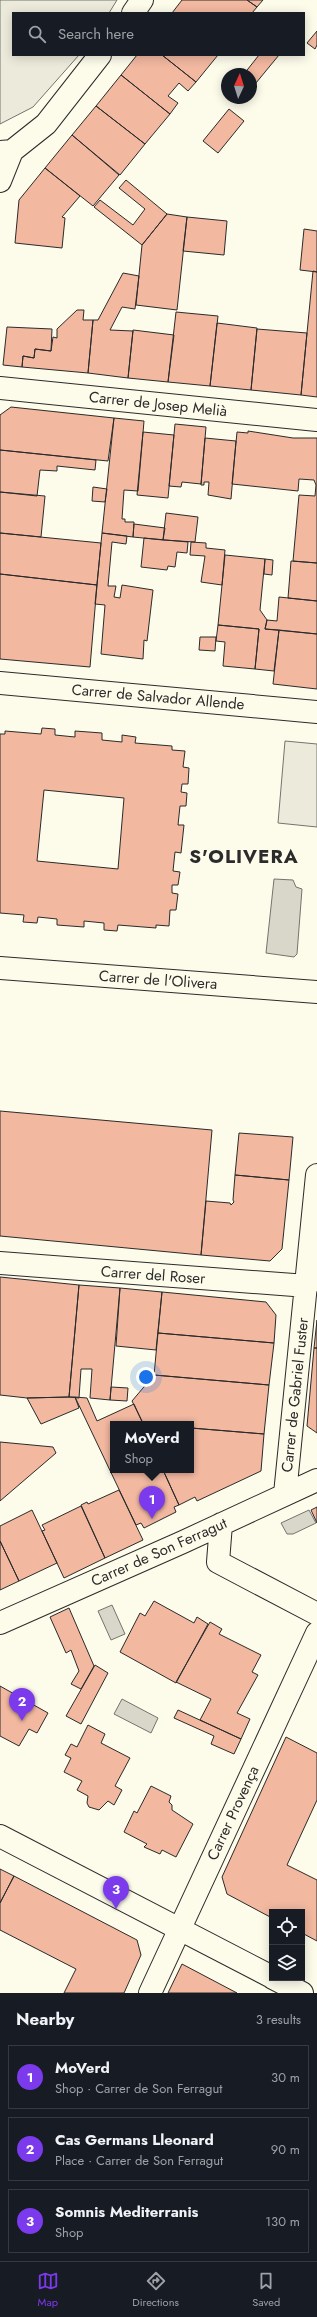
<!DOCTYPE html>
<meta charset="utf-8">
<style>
:root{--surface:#171b24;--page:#242831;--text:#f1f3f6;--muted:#9ea1a6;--line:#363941;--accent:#7c3aed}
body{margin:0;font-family:Jost,sans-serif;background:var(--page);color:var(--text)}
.controls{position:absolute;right:12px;bottom:12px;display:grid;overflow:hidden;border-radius:0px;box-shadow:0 2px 10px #0003}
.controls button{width:36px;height:36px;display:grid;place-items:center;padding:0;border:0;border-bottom:1px solid var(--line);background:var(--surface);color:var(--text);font:20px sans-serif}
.compass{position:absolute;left:221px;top:68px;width:36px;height:36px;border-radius:50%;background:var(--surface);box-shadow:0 2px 10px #0003;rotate:4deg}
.you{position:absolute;left:146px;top:1377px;width:14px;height:14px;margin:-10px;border:3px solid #fff;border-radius:50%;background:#1a73e8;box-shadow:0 0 0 6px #1a73e833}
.badge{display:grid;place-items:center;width:26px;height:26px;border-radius:50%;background:var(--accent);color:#fff;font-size:13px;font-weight:700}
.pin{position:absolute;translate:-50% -33px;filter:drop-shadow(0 1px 2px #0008)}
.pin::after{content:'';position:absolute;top:21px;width:14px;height:12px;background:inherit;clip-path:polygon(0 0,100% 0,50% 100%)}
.popup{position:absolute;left:110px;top:1421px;width:84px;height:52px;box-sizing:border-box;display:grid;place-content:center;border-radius:0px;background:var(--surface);filter:drop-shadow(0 1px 3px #0005);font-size:13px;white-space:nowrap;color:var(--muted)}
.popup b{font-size:15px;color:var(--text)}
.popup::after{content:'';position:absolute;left:50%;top:100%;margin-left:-8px;border:8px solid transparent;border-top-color:var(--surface)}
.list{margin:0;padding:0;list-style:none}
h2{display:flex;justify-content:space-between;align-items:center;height:52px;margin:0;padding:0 16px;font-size:17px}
h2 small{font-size:13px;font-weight:400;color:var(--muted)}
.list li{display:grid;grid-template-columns:26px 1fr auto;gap:12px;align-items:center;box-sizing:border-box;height:64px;margin:0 8px 8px;padding:0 8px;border:1px solid var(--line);border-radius:0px}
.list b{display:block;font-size:15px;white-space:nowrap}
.list p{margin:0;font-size:13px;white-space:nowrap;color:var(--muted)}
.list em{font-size:13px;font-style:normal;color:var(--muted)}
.icon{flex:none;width:22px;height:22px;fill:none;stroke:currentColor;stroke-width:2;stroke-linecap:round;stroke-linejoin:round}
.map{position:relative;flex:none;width:317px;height:1993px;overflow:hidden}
.search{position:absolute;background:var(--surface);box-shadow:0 2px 10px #0003;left:12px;right:12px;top:12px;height:44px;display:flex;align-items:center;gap:10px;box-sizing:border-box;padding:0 14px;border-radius:0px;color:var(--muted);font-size:15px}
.sheet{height:268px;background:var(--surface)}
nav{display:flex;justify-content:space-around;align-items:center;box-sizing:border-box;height:56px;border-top:1px solid var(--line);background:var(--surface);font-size:11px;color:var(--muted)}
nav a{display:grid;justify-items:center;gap:2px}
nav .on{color:var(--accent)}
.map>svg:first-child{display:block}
.green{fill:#ecebdb;stroke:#74746e}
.water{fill:#d8d7c9;stroke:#74746e}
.building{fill:#f2b8a0;stroke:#2b2b2b;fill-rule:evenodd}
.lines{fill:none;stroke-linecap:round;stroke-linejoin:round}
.minor-casing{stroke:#2b2b2b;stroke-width:24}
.tertiary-casing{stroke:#2b2b2b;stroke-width:24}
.secondary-casing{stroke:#2b2b2b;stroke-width:24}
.minor{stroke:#fdfbea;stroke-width:22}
.tertiary{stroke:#fdfbea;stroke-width:22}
.secondary{stroke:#fdfbea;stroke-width:22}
.labels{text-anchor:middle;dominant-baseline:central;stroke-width:3;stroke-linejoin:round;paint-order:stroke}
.street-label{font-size:15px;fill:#2b2b2b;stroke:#fdfbea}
.district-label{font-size:19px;font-weight:bold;letter-spacing:1px;fill:#2b2b2b;stroke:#fdfbea}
</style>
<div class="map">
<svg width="317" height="1993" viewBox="0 0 317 1993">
<rect width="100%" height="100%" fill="#fdfbea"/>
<path class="green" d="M 0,0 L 117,0 L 109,13 L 13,13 L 13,55 L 79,55 L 33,107 L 0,124 Z
M 285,741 L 317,744 L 317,827 L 278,823 Z"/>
<path class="water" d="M 274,879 L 293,880 L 296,887 L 302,889 L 297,954 L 294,957 L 266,953 Z
M 309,1510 L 316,1523 L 293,1534 L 287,1534 L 281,1523 Z
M 112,1605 L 125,1634 L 111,1640 L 98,1611 Z
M 122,1699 L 158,1718 L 151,1733 L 114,1714 Z"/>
<path class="building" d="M 182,0 L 247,0 L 257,7 L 252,13 L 172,13 Z
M 247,0 L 263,0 L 257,7 Z
M 317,31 L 317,45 L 315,49 L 307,43 Z
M 137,55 L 162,55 L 196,82 L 188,91 L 179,83 L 168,96 L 178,103 L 170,114 L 121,75 Z
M 162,55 L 218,55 L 196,82 Z
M 259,55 L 279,55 L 251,89 L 251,74 L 244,74 Z
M 121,75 L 170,114 L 145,144 L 96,106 Z
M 96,106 L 145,144 L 120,175 L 72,135 Z
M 229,109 L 244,121 L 218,153 L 203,141 Z
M 72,135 L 119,175 L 93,206 L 45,168 Z
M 45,168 L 80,196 L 62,217 L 65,218 L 62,248 L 15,243 L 19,200 Z
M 126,180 L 167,214 L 142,245 L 94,207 L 100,200 L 133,225 L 145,209 L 119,188 Z
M 167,214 L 187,217 L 177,310 L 136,305 L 142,245 Z
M 187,217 L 227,221 L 224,255 L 183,251 Z
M 304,229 L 317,231 L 317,272 L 300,270 Z
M 313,271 L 317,272 L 317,397 L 301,395 Z
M 123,273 L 139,276 L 135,309 L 122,307 L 110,330 L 133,331 L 128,378 L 88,373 L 93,320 L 98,320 Z
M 77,310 L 84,310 L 83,320 L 93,320 L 88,373 L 22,367 L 23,356 L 34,358 L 35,349 L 51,351 L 53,337 L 57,338 L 57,329 Z
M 176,312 L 218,316 L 210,386 L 168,382 Z
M 217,323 L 257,328 L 251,390 L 210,386 Z
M 7,327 L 52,329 L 51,351 L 35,349 L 34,358 L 23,356 L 22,367 L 3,365 Z
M 257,329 L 307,333 L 301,395 L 251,390 Z
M 133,330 L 174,335 L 168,382 L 128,378 Z
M 11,407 L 114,418 L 108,461 L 0,450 L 0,415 Z
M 114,418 L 144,421 L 138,491 L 124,490 L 122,519 L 125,519 L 125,522 L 134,522 L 133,537 L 102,533 Z
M 175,424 L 206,427 L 201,484 L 182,482 L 181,487 L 169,486 Z
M 248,431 L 293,438 L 317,438 L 317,563 L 293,561 L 299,495 L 315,496 L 316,485 L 314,480 L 299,479 L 298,491 L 232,484 L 237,432 L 248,433 Z
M 143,432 L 174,435 L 168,498 L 137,495 Z
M 205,438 L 236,441 L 231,499 L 208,495 L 209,482 L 204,482 L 204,485 L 201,485 Z
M 0,450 L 96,460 L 95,470 L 57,466 L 57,471 L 40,470 L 37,496 L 0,492 Z
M 93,487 L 107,489 L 105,502 L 92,501 Z
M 0,492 L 45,496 L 41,537 L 0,533 Z
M 166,513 L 198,517 L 195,542 L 163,540 Z
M 134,524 L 165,528 L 163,540 L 133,537 Z
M 0,533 L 101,543 L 97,585 L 0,574 Z
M 102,533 L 127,536 L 126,544 L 112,542 L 108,586 L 116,586 L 114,597 L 120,598 L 122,585 L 153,590 L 147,641 L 144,640 L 143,659 L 101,654 L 105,605 L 95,604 Z
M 144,538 L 188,542 L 187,553 L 177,552 L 175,567 L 168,566 L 167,570 L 141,567 Z
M 191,542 L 206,543 L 206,548 L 225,550 L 222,585 L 201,582 L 205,556 L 190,555 Z
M 225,555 L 265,559 L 260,610 L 267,620 L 265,629 L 279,630 L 274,671 L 255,669 L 259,629 L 218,625 Z
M 265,559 L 273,560 L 272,575 L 264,574 Z
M 291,561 L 317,563 L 317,601 L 288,598 Z
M 0,574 L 97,585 L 90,667 L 0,659 Z
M 279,597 L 317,601 L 317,634 L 265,629 L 267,620 L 277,621 Z
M 218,625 L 259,629 L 255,669 L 223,666 L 225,642 L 216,641 Z
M 279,630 L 317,634 L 317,689 L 273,684 Z
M 200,637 L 216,637 L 215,651 L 199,650 Z
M 42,728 L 55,729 L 55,735 L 75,737 L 75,731 L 102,733 L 102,740 L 122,742 L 122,735 L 136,737 L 135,743 L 172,746 L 172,750 L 185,751 L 183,767 L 189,768 L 188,784 L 182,784 L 181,792 L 187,793 L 186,806 L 180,806 L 178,825 L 184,825 L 181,853 L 175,852 L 173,871 L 180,872 L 178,885 L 172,885 L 172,893 L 178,894 L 176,910 L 170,910 L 169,926 L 156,925 L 156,928 L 118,925 L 117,931 L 104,930 L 104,923 L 84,921 L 84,927 L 57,925 L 57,919 L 38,917 L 37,923 L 23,922 L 24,915 L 0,913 L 0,734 L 5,734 L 5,731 L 41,734 ZM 44,790 L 124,798 L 118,869 L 37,861 Z
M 0,1111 L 212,1130 L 201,1255 L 0,1236 Z
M 239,1133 L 293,1137 L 289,1180 L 235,1175 Z
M 235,1175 L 289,1180 L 282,1249 L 270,1261 L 201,1255 L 206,1201 L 230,1203 L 231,1205 L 234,1202 L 233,1200 Z
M 0,1277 L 79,1285 L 69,1397 L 27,1398 L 0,1395 Z
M 79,1285 L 120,1288 L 110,1400 L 90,1398 L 92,1369 L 81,1369 L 79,1398 L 69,1397 Z
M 120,1288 L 162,1292 L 156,1350 L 116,1346 Z
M 162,1292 L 266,1302 L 276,1315 L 274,1343 L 158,1333 Z
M 317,1320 L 317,1348 L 314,1348 Z
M 158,1333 L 274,1343 L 269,1385 L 154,1375 Z
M 314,1348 L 317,1348 L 317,1433 L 307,1426 Z
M 154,1375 L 269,1385 L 264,1434 L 191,1428 L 191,1424 L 143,1423 L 132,1401 Z
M 111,1387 L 128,1388 L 127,1401 L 110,1400 Z
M 69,1397 L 75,1397 L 79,1408 L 41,1424 L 27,1398 Z
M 75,1397 L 87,1398 L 97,1421 L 134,1404 L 143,1424 L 113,1424 L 113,1470 L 163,1470 L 179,1505 L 174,1507 L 176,1512 L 144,1528 L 141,1523 L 136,1525 Z
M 191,1428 L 264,1434 L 261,1471 L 197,1501 L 195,1497 L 179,1505 L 163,1470 L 191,1470 Z
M 0,1442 L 53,1447 L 56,1453 L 0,1501 Z
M 119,1490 L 143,1540 L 105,1558 L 81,1505 L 87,1502 L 88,1504 Z
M 81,1506 L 105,1558 L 64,1578 L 42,1531 L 45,1530 L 42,1525 Z
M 317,1507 L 317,1523 L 311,1510 Z
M 32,1510 L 57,1563 L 19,1581 L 0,1541 L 0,1526 Z
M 0,1541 L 19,1581 L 0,1590 Z
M 154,1601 L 194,1623 L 197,1617 L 208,1624 L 176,1683 L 120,1652 L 140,1613 L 145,1616 Z
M 69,1608 L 94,1666 L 81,1689 L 71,1684 L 79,1671 L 71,1650 L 66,1653 L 50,1617 Z
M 210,1622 L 222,1629 L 219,1634 L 261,1655 L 252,1672 L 258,1675 L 237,1713 L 250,1719 L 241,1739 L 200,1720 L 211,1699 L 176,1682 Z
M 95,1665 L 108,1673 L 81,1724 L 66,1716 Z
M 0,1686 L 48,1713 L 37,1733 L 29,1729 L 19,1746 L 0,1736 Z
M 178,1710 L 241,1739 L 234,1754 L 211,1744 L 214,1736 L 174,1718 Z
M 88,1725 L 105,1734 L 101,1743 L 130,1758 L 115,1786 L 122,1790 L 114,1805 L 108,1801 L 99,1810 L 89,1807 L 87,1803 L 88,1796 L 77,1790 L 82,1781 L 64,1772 L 71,1758 L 65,1755 L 71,1744 L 77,1747 Z
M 286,1737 L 317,1753 L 317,1800 L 287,1865 L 317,1880 L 317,1941 L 302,1933 L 302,1912 L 272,1912 L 272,1918 L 227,1894 L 222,1877 Z
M 151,1786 L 171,1796 L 169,1802 L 172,1805 L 172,1810 L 193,1824 L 176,1857 L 162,1850 L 160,1854 L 144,1847 L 147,1844 L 124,1832 L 134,1811 L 137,1813 Z
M 0,1869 L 14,1876 L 0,1903 Z
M 14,1876 L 137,1940 L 141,1955 L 124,1993 L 64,1993 L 76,1969 L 0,1930 L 0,1903 Z
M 182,1964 L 237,1993 L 168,1993 Z"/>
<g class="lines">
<g class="minor-casing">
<path id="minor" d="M 0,388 L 317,420
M 0,683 L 317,712
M 0,968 L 317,992
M 0,1263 L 307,1286
M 285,1494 L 317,1175
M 221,1524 L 218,1562 L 317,1614
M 0,1623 L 183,1542 L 317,1480
M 150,1993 L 317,1633"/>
</g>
<g class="tertiary-casing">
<path id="tertiary" d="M 0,1836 L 272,1977
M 273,1978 L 302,1993"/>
</g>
<g class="secondary-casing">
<path id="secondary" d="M 133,13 L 142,0
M 0,152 L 12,151 L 46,124 L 100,55
M 0,181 L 12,151"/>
</g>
<use href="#minor" class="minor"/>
<use href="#tertiary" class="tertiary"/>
<use href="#secondary" class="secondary"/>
</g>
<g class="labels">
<g class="street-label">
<text transform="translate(158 404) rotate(6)">Carrer de Josep Melià</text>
<text transform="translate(158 697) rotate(5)">Carrer de Salvador Allende</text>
<text transform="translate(158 980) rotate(4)">Carrer de l'Olivera</text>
<text transform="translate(153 1275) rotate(4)">Carrer del Roser</text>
<text transform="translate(295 1395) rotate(-84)">Carrer de Gabriel Fuster</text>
<text transform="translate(159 1552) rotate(-24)">Carrer de Son Ferragut</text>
<text transform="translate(233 1813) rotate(-65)">Carrer Provença</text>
</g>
<g class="district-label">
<text x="244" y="856">S'OLIVERA</text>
</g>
</g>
</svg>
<div class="controls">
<button><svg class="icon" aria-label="locate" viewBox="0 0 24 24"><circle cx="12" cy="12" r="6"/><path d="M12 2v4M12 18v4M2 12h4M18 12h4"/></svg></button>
<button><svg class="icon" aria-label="layers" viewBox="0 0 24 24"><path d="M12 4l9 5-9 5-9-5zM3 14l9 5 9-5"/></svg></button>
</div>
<svg class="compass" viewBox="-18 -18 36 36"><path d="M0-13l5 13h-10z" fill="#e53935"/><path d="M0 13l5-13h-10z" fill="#9ea1a6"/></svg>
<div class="you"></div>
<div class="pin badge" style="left:152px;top:1519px">1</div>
<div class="popup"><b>MoVerd</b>Shop</div>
<div class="pin badge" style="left:22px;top:1721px">2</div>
<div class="pin badge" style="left:116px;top:1909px">3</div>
<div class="search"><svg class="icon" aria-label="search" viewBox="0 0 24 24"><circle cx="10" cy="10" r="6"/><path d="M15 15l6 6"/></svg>Search here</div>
</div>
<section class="sheet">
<h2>Nearby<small>3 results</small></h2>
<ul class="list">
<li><span class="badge">1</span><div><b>MoVerd</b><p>Shop · Carrer de Son Ferragut</p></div><em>30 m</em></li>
<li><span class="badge">2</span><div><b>Cas Germans Lleonard</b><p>Place · Carrer de Son Ferragut</p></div><em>90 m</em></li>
<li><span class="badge">3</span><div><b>Somnis Mediterranis</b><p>Shop</p></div><em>130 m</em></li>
</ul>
</section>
<nav>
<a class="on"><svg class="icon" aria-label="map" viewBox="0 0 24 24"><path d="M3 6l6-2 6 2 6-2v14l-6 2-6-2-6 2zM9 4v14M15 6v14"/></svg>Map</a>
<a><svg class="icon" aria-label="directions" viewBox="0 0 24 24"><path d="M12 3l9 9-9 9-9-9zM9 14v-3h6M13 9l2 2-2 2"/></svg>Directions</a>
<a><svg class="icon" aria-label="saved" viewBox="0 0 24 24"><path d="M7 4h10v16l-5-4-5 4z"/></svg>Saved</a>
</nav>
